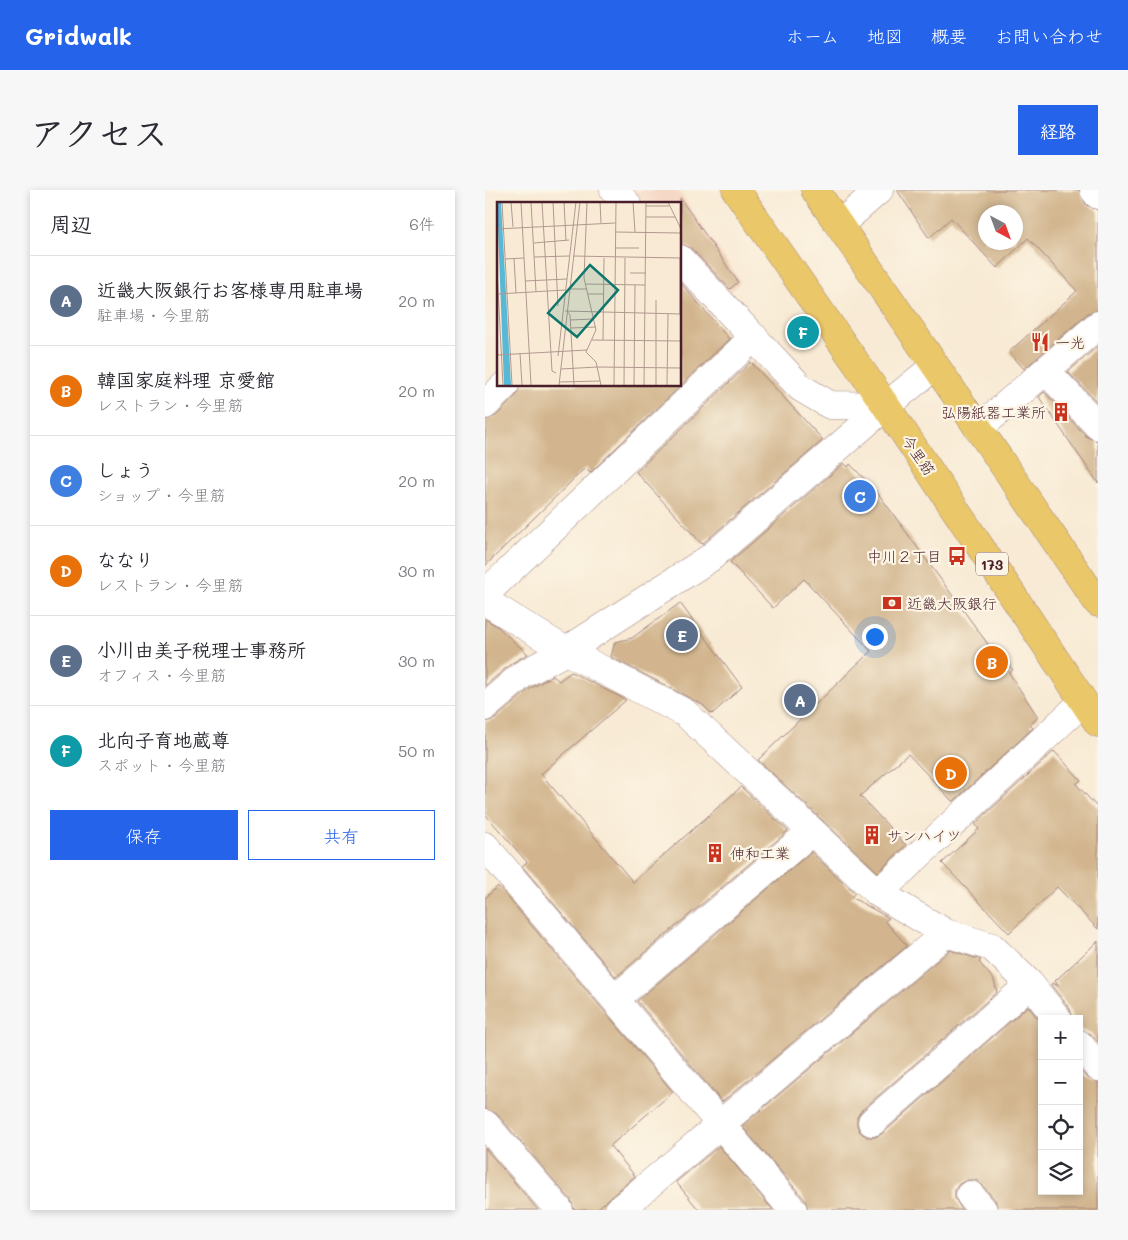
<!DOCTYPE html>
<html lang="ja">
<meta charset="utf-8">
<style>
:root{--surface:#fff;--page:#f7f7f7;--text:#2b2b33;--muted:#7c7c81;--line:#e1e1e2;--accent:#2563eb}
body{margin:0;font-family:Mali,"Klee One",sans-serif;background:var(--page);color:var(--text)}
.controls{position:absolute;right:15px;bottom:15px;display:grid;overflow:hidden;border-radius:0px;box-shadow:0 2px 8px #0003}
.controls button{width:45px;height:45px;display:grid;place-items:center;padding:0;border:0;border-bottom:1px solid var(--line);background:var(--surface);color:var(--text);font:25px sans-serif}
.compass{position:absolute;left:493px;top:15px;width:45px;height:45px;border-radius:50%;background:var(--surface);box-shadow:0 2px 8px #0003;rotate:139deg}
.you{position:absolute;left:389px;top:446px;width:18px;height:18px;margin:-12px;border:4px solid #fff;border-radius:50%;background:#1a73e8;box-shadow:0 0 0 8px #1a73e833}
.badge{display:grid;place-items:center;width:32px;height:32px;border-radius:50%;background:var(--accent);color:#fff;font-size:16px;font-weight:700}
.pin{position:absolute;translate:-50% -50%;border:2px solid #fff;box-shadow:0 1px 5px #0006}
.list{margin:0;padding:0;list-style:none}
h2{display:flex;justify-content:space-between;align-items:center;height:65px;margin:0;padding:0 20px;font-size:21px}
h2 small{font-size:16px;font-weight:400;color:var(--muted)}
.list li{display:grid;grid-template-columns:32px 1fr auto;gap:15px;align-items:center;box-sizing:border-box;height:90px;padding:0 20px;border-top:1px solid var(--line)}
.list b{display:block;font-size:19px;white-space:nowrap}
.list p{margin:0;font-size:16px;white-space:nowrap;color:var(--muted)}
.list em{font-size:16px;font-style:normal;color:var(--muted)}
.actions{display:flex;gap:10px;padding:15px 20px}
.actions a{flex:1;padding:11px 0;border:1px solid var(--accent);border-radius:0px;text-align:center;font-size:18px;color:var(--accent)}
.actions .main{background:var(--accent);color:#fff}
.icon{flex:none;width:28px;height:28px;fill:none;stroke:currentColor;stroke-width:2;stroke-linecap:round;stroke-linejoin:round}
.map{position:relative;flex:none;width:613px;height:1020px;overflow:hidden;border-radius:0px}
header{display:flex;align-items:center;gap:30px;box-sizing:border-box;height:70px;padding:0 25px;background:var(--accent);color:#fff}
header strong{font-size:24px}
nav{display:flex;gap:28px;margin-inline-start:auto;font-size:18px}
.intro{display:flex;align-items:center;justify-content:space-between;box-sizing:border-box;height:120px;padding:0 30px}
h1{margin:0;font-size:35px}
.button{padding:12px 22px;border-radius:0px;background:var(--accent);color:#fff;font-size:18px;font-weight:700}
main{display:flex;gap:30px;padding:0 30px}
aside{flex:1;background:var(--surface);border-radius:0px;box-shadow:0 2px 8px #0003}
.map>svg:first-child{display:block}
.built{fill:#f4d3c0}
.building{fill:#d2b58e;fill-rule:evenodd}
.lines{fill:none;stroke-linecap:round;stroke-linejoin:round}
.street-casing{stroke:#a18480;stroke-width:29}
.primary-casing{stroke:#a18480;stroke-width:29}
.street{stroke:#fff;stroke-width:28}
.primary{stroke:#eac769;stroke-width:28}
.labels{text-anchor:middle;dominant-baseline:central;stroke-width:4.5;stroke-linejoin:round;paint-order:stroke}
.shield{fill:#fcf5e5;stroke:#7f5f63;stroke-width:1}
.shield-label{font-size:14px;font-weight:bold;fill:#4a1f2b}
.poi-label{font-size:15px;fill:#4a1f2b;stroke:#fcf5e5;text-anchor:start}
.street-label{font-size:15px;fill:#4a1f2b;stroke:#fcf5e5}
.inset-road{fill:none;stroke:#b29990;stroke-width:1}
.view{fill:#0f766e;fill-opacity:0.15;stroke:#0f766e;stroke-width:2.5}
.inset-edge{fill:none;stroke:#4a1f2b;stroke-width:2.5}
</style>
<header>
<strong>Gridwalk</strong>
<nav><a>ホーム</a><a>地図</a><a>概要</a><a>お問い合わせ</a></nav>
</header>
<div class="intro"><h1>アクセス</h1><a class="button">経路</a></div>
<main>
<aside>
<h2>周辺<small>6件</small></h2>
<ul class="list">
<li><span class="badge" style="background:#5c6f8a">A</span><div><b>近畿大阪銀行お客様専用駐車場</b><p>駐車場 · 今里筋</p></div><em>20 m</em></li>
<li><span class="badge" style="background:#e8710a">B</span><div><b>韓国家庭料理 京愛館</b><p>レストラン · 今里筋</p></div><em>20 m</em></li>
<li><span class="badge" style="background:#3f7fe0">C</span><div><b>しょう</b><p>ショップ · 今里筋</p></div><em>20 m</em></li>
<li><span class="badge" style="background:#e8710a">D</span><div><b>ななり</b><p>レストラン · 今里筋</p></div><em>30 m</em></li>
<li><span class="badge" style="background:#5c6f8a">E</span><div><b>小川由美子税理士事務所</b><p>オフィス · 今里筋</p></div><em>30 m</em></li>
<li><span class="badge" style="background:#0f9aa8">F</span><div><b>北向子育地蔵尊</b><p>スポット · 今里筋</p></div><em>50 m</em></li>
</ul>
<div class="actions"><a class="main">保存</a><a>共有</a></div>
</aside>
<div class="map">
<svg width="613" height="1020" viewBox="0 0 613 1020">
<rect width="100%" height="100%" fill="#fcf5e5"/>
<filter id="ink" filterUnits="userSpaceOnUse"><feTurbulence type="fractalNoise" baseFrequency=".02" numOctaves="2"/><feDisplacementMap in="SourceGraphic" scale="10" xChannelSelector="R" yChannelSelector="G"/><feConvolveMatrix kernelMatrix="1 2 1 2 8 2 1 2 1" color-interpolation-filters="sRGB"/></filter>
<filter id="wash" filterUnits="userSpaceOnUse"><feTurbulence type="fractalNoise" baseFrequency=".0096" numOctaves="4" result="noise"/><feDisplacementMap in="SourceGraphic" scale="20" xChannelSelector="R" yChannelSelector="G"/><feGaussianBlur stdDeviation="1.12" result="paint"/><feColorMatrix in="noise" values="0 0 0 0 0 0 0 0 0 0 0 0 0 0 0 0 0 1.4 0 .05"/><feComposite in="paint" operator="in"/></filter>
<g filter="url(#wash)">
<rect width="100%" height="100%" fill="#f8ead4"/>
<path class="built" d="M 140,0 L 193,0 L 256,92 L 241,107 L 195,59 L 195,14 L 153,14 Z"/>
<g id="blocks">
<path class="building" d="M 412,0 L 594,0 L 601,15 L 613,20 L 613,120 L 603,123 L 539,179 L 524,162 L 592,101 L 543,48 L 512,78 L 466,28 L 444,48 ZM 500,22 L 530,22 L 530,52 L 500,52 Z
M 195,8 L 253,92 L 245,99 L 206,58 L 195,54 Z
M 195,92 L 244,149 L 105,283 L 100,278 L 0,376 L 0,230 L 11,226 L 31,206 L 35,195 L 195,195 Z
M 613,156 L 613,213 L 583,182 Z
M 266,172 L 338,250 L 217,354 L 151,282 Z
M 559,202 L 602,247 L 613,251 L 613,293 L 554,207 Z
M 359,273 L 363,277 L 365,274 L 392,302 L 505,457 L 508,456 L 528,480 L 524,483 L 553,527 L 545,535 L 548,538 L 468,612 L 423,564 L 375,606 L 421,655 L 393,682 L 273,570 L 386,461 L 319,389 L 288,418 L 245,372 Z
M 195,413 L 257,497 L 227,524 L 218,515 L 126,467 L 130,452 L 147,448 Z
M 0,429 L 13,437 L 43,464 L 27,473 L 0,496 Z
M 86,482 L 141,510 L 56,584 L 148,692 L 256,597 L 303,641 L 131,787 L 37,676 L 42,672 L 0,624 L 0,532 L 10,529 L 46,498 L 68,486 L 74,491 Z
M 569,561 L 596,590 L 591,594 L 613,618 L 613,739 L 572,697 L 524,743 L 457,673 L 494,639 L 490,634 Z
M 326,662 L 370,703 L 366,707 L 404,728 L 400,731 L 422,756 L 237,912 L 152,811 Z
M 13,696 L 188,902 L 125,956 L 150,986 L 111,1020 L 89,1020 L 86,1010 L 12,924 L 0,919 L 0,708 Z
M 613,751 L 613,852 L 606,844 L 594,839 L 594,829 L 588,829 L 585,819 L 566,795 L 567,793 L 574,796 L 570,791 Z
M 465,760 L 496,770 L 494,772 L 509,790 L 512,802 L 377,920 L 372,927 L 372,935 L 375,942 L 382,947 L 390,947 L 397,944 L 543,816 L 557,834 L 557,1001 L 594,1001 L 594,879 L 601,887 L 613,892 L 613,1020 L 513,1020 L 510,1010 L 497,995 L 491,990 L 483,990 L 474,994 L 470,1000 L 470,1008 L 477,1020 L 323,1020 L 320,1010 L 257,936 Z
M 234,956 L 288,1020 L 214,1020 L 191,992 Z
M 0,958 L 53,1020 L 0,1020 Z"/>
</g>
</g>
<g filter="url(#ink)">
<use href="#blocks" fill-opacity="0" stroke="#a18480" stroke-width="1"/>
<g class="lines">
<g class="street-casing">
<path id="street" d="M 129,0 L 142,14
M 609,0 L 613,5
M 354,35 L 394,0
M 195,69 L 316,198 L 345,215 L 401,216
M 561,181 L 613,236
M 0,215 L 20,195
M 493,239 L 613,135
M 0,404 L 269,147
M 0,411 L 81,461 L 200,523 L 393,703 L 461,743 L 507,757 L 545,794 L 573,829
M 0,517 L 37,485 L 81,461 L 225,368 L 401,216 L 450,176
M 0,656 L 308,1020
M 393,703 L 598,512
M 130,809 L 327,641
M 594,854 L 613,877
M 387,932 L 545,794
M 0,934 L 74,1020
M 485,1005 L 498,1020
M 134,1020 L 461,743"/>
</g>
<g class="primary-casing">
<path id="primary" d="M 251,0 L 401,216 L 613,533
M 330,0 L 613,413"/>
</g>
<use href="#street" class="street"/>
<use href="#primary" class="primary"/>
</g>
</g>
<defs>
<g id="restaurant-bare" transform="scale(1.5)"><path d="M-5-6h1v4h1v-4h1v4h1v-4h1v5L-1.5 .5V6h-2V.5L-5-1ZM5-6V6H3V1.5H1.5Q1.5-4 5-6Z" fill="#c8321e" stroke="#fcf5e5" stroke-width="2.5" paint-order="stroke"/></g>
<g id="building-bare" transform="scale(1.5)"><path d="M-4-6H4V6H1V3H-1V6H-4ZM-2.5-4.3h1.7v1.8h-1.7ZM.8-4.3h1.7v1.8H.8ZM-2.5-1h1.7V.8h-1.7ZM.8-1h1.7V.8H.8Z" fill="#c8321e" stroke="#fcf5e5" stroke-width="2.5" paint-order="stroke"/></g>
<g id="bus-bare" transform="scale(1.5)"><path d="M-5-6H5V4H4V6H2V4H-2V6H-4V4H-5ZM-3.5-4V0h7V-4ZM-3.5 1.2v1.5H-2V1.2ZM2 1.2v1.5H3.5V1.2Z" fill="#c8321e" stroke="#fcf5e5" stroke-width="2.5" paint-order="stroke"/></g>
<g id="bank-bare" transform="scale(1.5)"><path d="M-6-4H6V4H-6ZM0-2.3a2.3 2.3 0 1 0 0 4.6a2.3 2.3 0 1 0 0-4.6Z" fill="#c8321e" stroke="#fcf5e5" stroke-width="2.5" paint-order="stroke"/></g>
</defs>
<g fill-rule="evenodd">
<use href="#restaurant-bare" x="555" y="152"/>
<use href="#building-bare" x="576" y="222"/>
<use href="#bus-bare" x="472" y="366"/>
<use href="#bank-bare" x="407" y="413"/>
<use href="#building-bare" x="387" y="645"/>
<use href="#building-bare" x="230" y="663"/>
</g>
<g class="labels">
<rect class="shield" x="491" y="362.5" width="32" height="23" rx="4"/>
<g class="shield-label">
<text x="507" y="374">173</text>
</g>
<g class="poi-label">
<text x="570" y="152">一光</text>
<text x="561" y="222" text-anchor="end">弘陽紙器工業所</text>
<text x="457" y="366" text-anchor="end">中川２丁目</text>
<text x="422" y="413">近畿大阪銀行</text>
<text x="402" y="645">サンハイツ</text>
<text x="245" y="663">伸和工業</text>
</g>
<g class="street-label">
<text transform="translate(434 265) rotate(56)">今里筋</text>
</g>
</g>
<g transform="translate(12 12)">
<rect width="184" height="184" fill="#f8ead4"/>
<path d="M 0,0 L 4,0 L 14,183 L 7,183 Z" fill="#57b9d6"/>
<path class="inset-road" d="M 5,0 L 15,183M 14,0 L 16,25M 24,0 L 34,183M 34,0 L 39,90M 45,0 L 55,169 L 59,171M 56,0 L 61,104M 67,0 L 69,39M 90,0 L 87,76 L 99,128 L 89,150 L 99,160 L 104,183M 103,0 L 104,21M 136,0 L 138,30M 171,0 L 184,27M 149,4 L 172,4M 149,15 L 178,15M 0,27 L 118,21M 118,30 L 184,31M 37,41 L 72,38M 118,46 L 142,46M 76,54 L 184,56M 37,55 L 72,54M 17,56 L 19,91M 8,57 L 27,56M 0,68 L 6,183M 133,71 L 149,71M 28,79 L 70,77M 88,82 L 148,83M 73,87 L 90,87M 1,92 L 68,88M 91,92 L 107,92M 68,109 L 184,112M 70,109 L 73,113 L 77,183M 183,112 L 183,56M 73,118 L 97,117M 74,126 L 99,125M 95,138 L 184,139M 106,138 L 107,56M 23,151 L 25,183M 0,153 L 90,148M 61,154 L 79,0M 100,165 L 184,166M 64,167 L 100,165M 62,180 L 103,179M 62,183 L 83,0M 117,183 L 119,0M 127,183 L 128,56M 137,183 L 138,83M 147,183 L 149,0M 159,183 L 159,98M 170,183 L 171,112"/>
<path class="view" d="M 93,63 L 121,88 L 80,135 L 51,111 Z"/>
<rect width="184" height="184" class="inset-edge"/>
</g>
</svg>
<div class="controls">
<button>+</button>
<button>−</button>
<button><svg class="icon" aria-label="locate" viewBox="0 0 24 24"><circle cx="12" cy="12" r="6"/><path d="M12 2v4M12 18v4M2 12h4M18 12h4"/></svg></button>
<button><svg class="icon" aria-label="layers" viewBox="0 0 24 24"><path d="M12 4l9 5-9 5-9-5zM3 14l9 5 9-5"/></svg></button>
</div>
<svg class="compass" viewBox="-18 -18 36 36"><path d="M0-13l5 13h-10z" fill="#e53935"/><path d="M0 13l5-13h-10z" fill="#7c7c81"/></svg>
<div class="you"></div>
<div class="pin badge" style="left:315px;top:510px;background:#5c6f8a">A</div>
<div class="pin badge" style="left:507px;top:472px;background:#e8710a">B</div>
<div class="pin badge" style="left:375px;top:306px;background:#3f7fe0">C</div>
<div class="pin badge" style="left:466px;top:583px;background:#e8710a">D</div>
<div class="pin badge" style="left:197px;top:445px;background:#5c6f8a">E</div>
<div class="pin badge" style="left:318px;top:142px;background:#0f9aa8">F</div>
</div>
</main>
